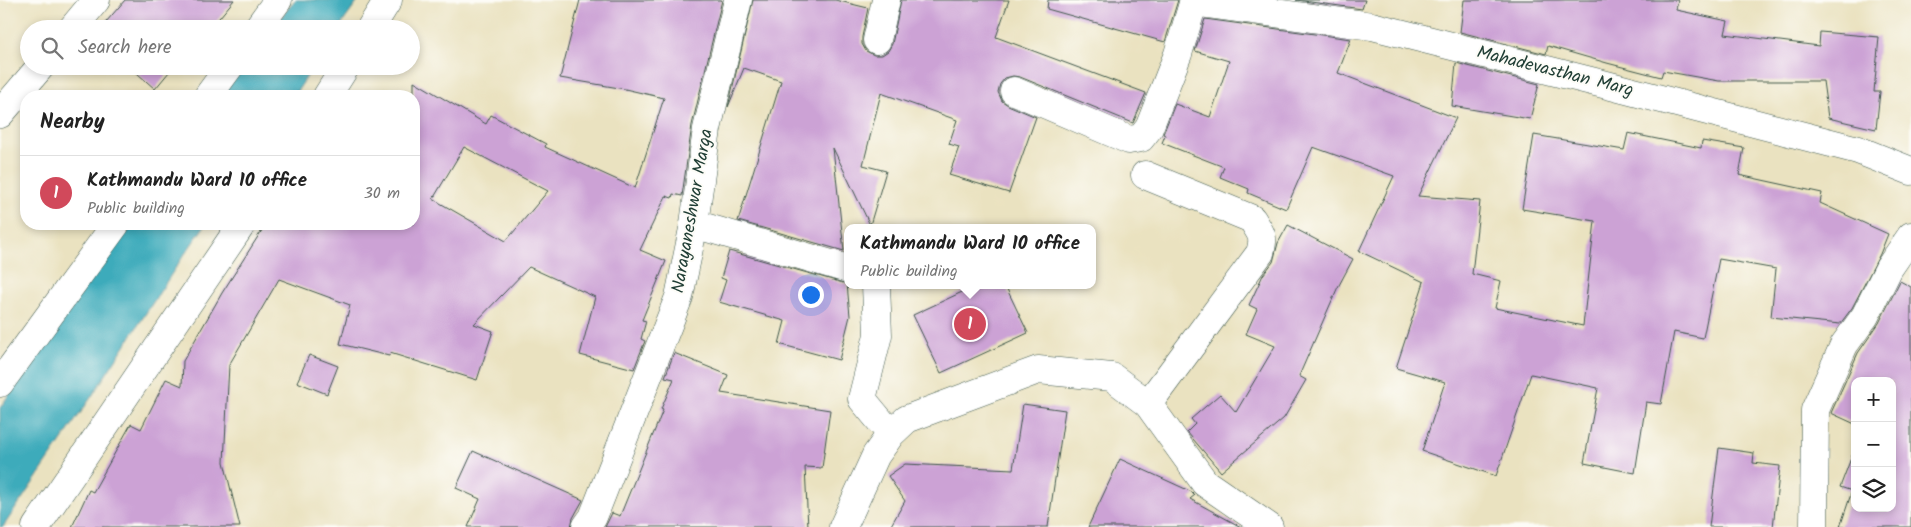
<!DOCTYPE html>
<meta charset="utf-8">
<style>
:root{--surface:#fff;--page:#f6f6f6;--text:#222;--muted:#767676;--line:#e0e0e0;--accent:#d1495b}
body{margin:0;font-family:Kalam,sans-serif;background:var(--page);color:var(--text)}
.controls{position:absolute;right:15px;bottom:15px;display:grid;overflow:hidden;border-radius:10px;box-shadow:0 2px 8px #0003}
.controls button{width:45px;height:45px;display:grid;place-items:center;padding:0;border:0;border-bottom:1px solid var(--line);background:var(--surface);color:var(--text);font:25px sans-serif}
.you{position:absolute;left:810px;top:294px;width:18px;height:18px;margin:-12px;border:4px solid #fff;border-radius:50%;background:#1a73e8;box-shadow:0 0 0 8px #1a73e833}
.badge{display:grid;place-items:center;width:32px;height:32px;border-radius:50%;background:var(--accent);color:#fff;font-size:16px;font-weight:700}
.pin{position:absolute;translate:-50% -50%;border:2px solid #fff;box-shadow:0 1px 5px #0006}
.popup{position:absolute;left:844px;top:224px;width:252px;height:65px;box-sizing:border-box;display:grid;place-content:center;border-radius:10px;background:var(--surface);filter:drop-shadow(0 1px 4px #0005);font-size:16px;white-space:nowrap;color:var(--muted)}
.popup b{font-size:19px;color:var(--text)}
.popup::after{content:'';position:absolute;left:50%;top:100%;margin-left:-10px;border:10px solid transparent;border-top-color:var(--surface)}
.list{margin:0;padding:0;list-style:none}
h2{display:flex;justify-content:space-between;align-items:center;height:65px;margin:0;padding:0 20px;font-size:21px}
h2 small{font-size:16px;font-weight:400;color:var(--muted)}
.list li{display:grid;grid-template-columns:32px 1fr auto;gap:15px;align-items:center;box-sizing:border-box;height:75px;padding:0 20px;border-top:1px solid var(--line)}
.list b{display:block;font-size:19px;white-space:nowrap}
.list p{margin:0;font-size:16px;white-space:nowrap;color:var(--muted)}
.list em{font-size:16px;font-style:normal;color:var(--muted)}
.icon{flex:none;width:28px;height:28px;fill:none;stroke:currentColor;stroke-width:2;stroke-linecap:round;stroke-linejoin:round}
.map{position:relative;flex:none;width:1911px;height:527px;overflow:hidden}
.search{position:absolute;background:var(--surface);box-shadow:0 2px 8px #0003;left:20px;top:20px;width:400px;height:55px;display:flex;align-items:center;gap:12px;box-sizing:border-box;padding:0 18px;border-radius:28px;color:var(--muted);font-size:19px}
.panel{position:absolute;background:var(--surface);box-shadow:0 2px 8px #0003;left:20px;top:90px;width:400px;height:140px;border-radius:20px}
.map>svg:first-child{display:block}
.water{fill:#3cabbb;stroke:#2e7478}
.building{fill:#cca2d5;fill-rule:evenodd}
.lines{fill:none;stroke-linecap:round;stroke-linejoin:round}
.minor-casing{stroke:#3d5649;stroke-width:29}
.minor{stroke:#fff;stroke-width:28}
.labels{text-anchor:middle;dominant-baseline:central;stroke-width:4;stroke-linejoin:round;paint-order:stroke}
.street-label{font-size:18px;fill:#1f3d34;stroke:#fdfcf7}
</style>
<div class="map">
<svg width="1911" height="527" viewBox="0 0 1911 527">
<rect width="100%" height="100%" fill="#fdfcf7"/>
<filter id="ink" filterUnits="userSpaceOnUse"><feTurbulence type="fractalNoise" baseFrequency=".02" numOctaves="2"/><feDisplacementMap in="SourceGraphic" scale="10" xChannelSelector="R" yChannelSelector="G"/><feConvolveMatrix kernelMatrix="1 2 1 2 8 2 1 2 1" color-interpolation-filters="sRGB"/></filter>
<filter id="wash" filterUnits="userSpaceOnUse"><feTurbulence type="fractalNoise" baseFrequency=".0096" numOctaves="4" result="noise"/><feDisplacementMap in="SourceGraphic" scale="20" xChannelSelector="R" yChannelSelector="G"/><feGaussianBlur stdDeviation="1.12" result="paint"/><feColorMatrix in="noise" values="0 0 0 0 0 0 0 0 0 0 0 0 0 0 0 0 0 1.4 0 .05"/><feComposite in="paint" operator="in"/></filter>
<g filter="url(#wash)">
<rect width="100%" height="100%" fill="#eae2c0"/>
<path class="water" d="M 295,0 L 359,0 L 338,29 L 271,29 Z
M 240,66 L 314,66 L 294,96 L 218,96 Z
M 126,224 L 206,224 L 182,258 L 90,399 L 3,527 L 0,527 L 0,408 L 66,308 Z"/>
<g id="blocks">
<path class="building" d="M 125,0 L 234,0 L 210,29 L 100,29 Z
M 580,0 L 722,0 L 692,125 L 682,196 L 673,194 L 672,198 L 666,196 L 640,250 L 666,261 L 642,320 L 646,321 L 641,339 L 645,341 L 634,369 L 580,355 L 595,297 L 529,267 L 474,324 L 493,331 L 477,380 L 390,353 L 389,356 L 340,344 L 350,305 L 279,279 L 229,365 L 224,462 L 240,527 L 72,527 L 89,490 L 93,492 L 131,424 L 141,429 L 166,379 L 182,386 L 183,361 L 222,293 L 266,224 L 414,224 L 414,81 L 486,124 L 491,115 L 546,144 L 545,147 L 635,188 L 664,98 L 625,89 L 560,78 ZM 464,147 L 548,191 L 506,241 L 433,199 Z
M 753,0 L 835,0 L 868,8 L 862,37 L 862,44 L 866,51 L 874,55 L 882,55 L 888,51 L 892,44 L 901,0 L 1009,0 L 996,37 L 1146,93 L 1133,123 L 1020,77 L 1013,76 L 1005,78 L 1000,84 L 998,92 L 1002,101 L 1008,105 L 1036,117 L 1009,193 L 949,175 L 959,147 L 949,144 L 957,120 L 881,93 L 863,165 L 886,171 L 870,225 L 833,148 L 844,251 L 738,221 L 781,81 L 744,68 L 728,107 Z
M 1048,0 L 1178,0 L 1165,42 L 1047,9 Z
M 1296,0 L 1365,0 L 1362,9 Z
M 1464,0 L 1678,0 L 1676,10 L 1728,21 L 1725,34 L 1819,46 L 1820,32 L 1879,37 L 1874,92 L 1880,92 L 1876,129 L 1828,118 L 1823,81 L 1719,81 L 1663,71 L 1661,77 L 1607,63 L 1548,46 L 1546,54 L 1460,32 Z
M 1205,19 L 1351,39 L 1338,73 L 1456,118 L 1418,196 L 1480,201 L 1472,274 L 1501,281 L 1495,308 L 1583,326 L 1595,221 L 1522,209 L 1534,135 L 1624,150 L 1628,133 L 1701,148 L 1702,141 L 1744,148 L 1739,175 L 1822,193 L 1820,203 L 1888,234 L 1880,254 L 1852,308 L 1840,324 L 1771,317 L 1776,269 L 1719,259 L 1703,338 L 1674,332 L 1661,404 L 1646,402 L 1635,473 L 1584,463 L 1598,388 L 1531,374 L 1496,476 L 1422,451 L 1445,382 L 1396,368 L 1424,282 L 1359,251 L 1394,176 L 1313,147 L 1286,209 L 1248,193 L 1249,189 L 1220,177 L 1224,167 L 1162,143 L 1165,135 L 1163,134 L 1175,104 L 1210,117 L 1229,61 L 1195,51 Z
M 1456,63 L 1539,84 L 1530,119 L 1452,106 Z
M 129,66 L 174,66 L 155,89 Z
M 1288,225 L 1353,259 L 1337,289 L 1299,376 L 1306,380 L 1284,418 L 1221,472 L 1187,432 L 1195,424 L 1191,419 L 1220,394 L 1236,412 L 1275,346 L 1246,334 L 1257,309 L 1249,305 L 1263,275 L 1273,262 L 1278,243 Z
M 729,251 L 847,284 L 850,316 L 839,360 L 779,344 L 785,321 L 719,302 L 726,280 L 721,278 Z
M 1900,281 L 1911,287 L 1911,527 L 1840,527 L 1852,491 L 1840,487 L 1855,448 L 1855,508 L 1892,508 L 1892,381 L 1855,381 L 1855,424 L 1831,413 L 1858,353 L 1879,323 Z
M 977,285 L 1005,285 L 1028,333 L 941,373 L 913,315 Z
M 674,353 L 728,375 L 721,393 L 830,410 L 822,468 L 805,467 L 808,527 L 605,527 L 612,513 L 620,516 L 663,410 L 661,409 L 674,379 L 665,377 Z
M 309,355 L 338,366 L 327,394 L 297,382 Z
M 1023,404 L 1065,410 L 1048,527 L 890,527 L 905,501 L 888,476 L 905,464 L 1013,469 Z
M 1719,448 L 1754,453 L 1753,463 L 1780,466 L 1773,527 L 1709,527 Z
M 473,451 L 583,500 L 573,518 L 571,527 L 468,527 L 480,499 L 456,488 Z
M 1120,459 L 1192,492 L 1195,495 L 1190,499 L 1241,527 L 1088,527 Z"/>
</g>
</g>
<g filter="url(#ink)">
<use href="#blocks" fill-opacity="0" stroke="#3d5649" stroke-width="1"/>
<g class="lines">
<g class="minor-casing">
<path id="minor" d="M 1193,2 L 1372,26 L 1603,84 L 1858,150 L 1911,171
M 72,29 L 96,0
M 257,29 L 278,0
M 370,29 L 388,0
M 877,40 L 886,0
M 1014,91 L 1129,140 L 1141,138 L 1149,128 L 1178,54 L 1194,0
M 208,96 L 230,66
M 327,96 L 346,66
M 0,114 L 41,66
M 1145,175 L 1252,219 C 1261,234 1265,236 1260,253 L 1148,404
M 694,224 L 848,269
M 876,285 L 878,335 L 862,399 L 891,434
M 0,383 L 116,224
M 36,527 L 242,224
M 586,527 L 593,517 L 679,297 L 694,224 L 707,129 L 738,0
M 843,527 L 876,455 L 891,434 L 907,419 L 1038,370 L 1112,377 L 1148,404 L 1205,483 L 1269,527
M 1814,527 L 1815,410 L 1844,345 L 1865,316 L 1889,268 L 1911,236"/>
</g>
<use href="#minor" class="minor"/>
</g>
</g>
<g class="labels">
<g class="street-label">
<text transform="translate(1555 72) rotate(14)">Mahadevasthan Marg</text>
<text transform="translate(693 211) rotate(-80)">Narayaneshwar Marga</text>
</g>
</g>
</svg>
<div class="controls">
<button>+</button>
<button>−</button>
<button><svg class="icon" aria-label="layers" viewBox="0 0 24 24"><path d="M12 4l9 5-9 5-9-5zM3 14l9 5 9-5"/></svg></button>
</div>
<div class="you"></div>
<div class="pin badge" style="left:970px;top:324px">1</div>
<div class="popup"><b>Kathmandu Ward 10 office</b>Public building</div>
<div class="search"><svg class="icon" aria-label="search" viewBox="0 0 24 24"><circle cx="10" cy="10" r="6"/><path d="M15 15l6 6"/></svg>Search here</div>
<section class="panel">
<h2>Nearby<small></small></h2>
<ul class="list">
<li><span class="badge">1</span><div><b>Kathmandu Ward 10 office</b><p>Public building</p></div><em>30 m</em></li>
</ul>
</section>
</div>
